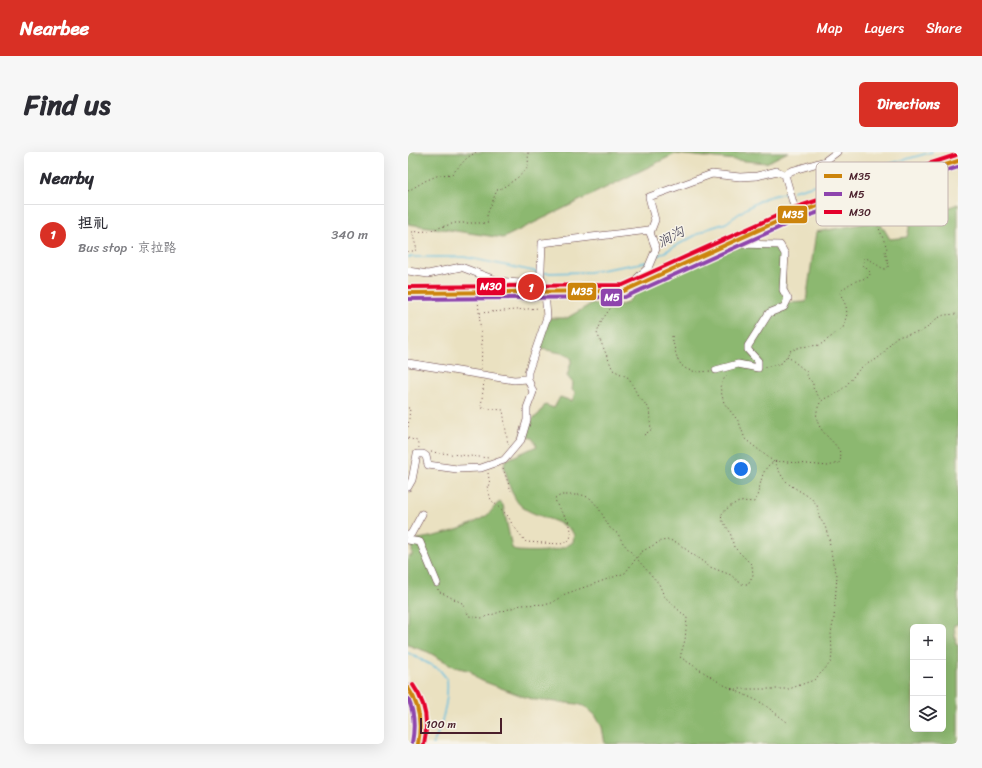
<!DOCTYPE html>
<meta charset="utf-8">
<style>
:root{--surface:#fff;--page:#f7f7f7;--text:#2b2b33;--muted:#7c7c81;--line:#e1e1e2;--accent:#d93025}
body{margin:0;font-family:Sriracha,"LXGW WenKai TC",sans-serif;background:var(--page);color:var(--text)}
.controls{position:absolute;right:12px;bottom:12px;display:grid;overflow:hidden;border-radius:6px;box-shadow:0 4px 16px #0002}
.controls button{width:36px;height:36px;display:grid;place-items:center;padding:0;border:0;border-bottom:1px solid var(--line);background:var(--surface);color:var(--text);font:20px sans-serif}
.scale{position:absolute;left:12px;bottom:10px;width:82px;box-sizing:border-box;padding-left:4px;border:2px solid #4a1f2b;border-top:0;font-size:11px;line-height:14px;white-space:nowrap;color:#4a1f2b;-webkit-text-stroke:3px #f7f3e8;paint-order:stroke}
.you{position:absolute;left:333px;top:317px;width:14px;height:14px;margin:-10px;border:3px solid #fff;border-radius:50%;background:#1a73e8;box-shadow:0 0 0 6px #1a73e833}
.badge{display:grid;place-items:center;width:26px;height:26px;border-radius:50%;background:var(--accent);color:#fff;font-size:13px;font-weight:700}
.pin{position:absolute;translate:-50% -50%;border:2px solid #fff;box-shadow:0 1px 4px #0006}
.list{margin:0;padding:0;list-style:none}
h2{display:flex;justify-content:space-between;align-items:center;height:52px;margin:0;padding:0 16px;font-size:17px}
h2 small{font-size:13px;font-weight:400;color:var(--muted)}
.list li{display:grid;grid-template-columns:26px 1fr auto;gap:12px;align-items:center;box-sizing:border-box;height:60px;padding:0 16px;border-top:1px solid var(--line)}
.list b{display:block;font-size:15px;white-space:nowrap}
.list p{margin:0;font-size:13px;white-space:nowrap;color:var(--muted)}
.list em{font-size:13px;font-style:normal;color:var(--muted)}
.icon{flex:none;width:22px;height:22px;fill:none;stroke:currentColor;stroke-width:2;stroke-linecap:round;stroke-linejoin:round}
.map{position:relative;flex:none;width:550px;height:592px;overflow:hidden;border-radius:6px}
header{display:flex;align-items:center;gap:24px;box-sizing:border-box;height:56px;padding:0 20px;background:var(--accent);color:#fff}
header strong{font-size:19px}
nav{display:flex;gap:22px;margin-inline-start:auto;font-size:14px}
.intro{display:flex;align-items:center;justify-content:space-between;box-sizing:border-box;height:96px;padding:0 24px}
h1{margin:0;font-size:28px}
.button{padding:10px 18px;border-radius:6px;background:var(--accent);color:#fff;font-size:14px;font-weight:700}
main{display:flex;gap:24px;padding:0 24px}
aside{flex:1;background:var(--surface);border-radius:6px;box-shadow:0 4px 16px #0002}
.map>svg:first-child{display:block}
.forest{fill:#8cb86f;stroke:#6b6c4d;fill-rule:evenodd}
.lines{fill:none;stroke-linecap:round;stroke-linejoin:round}
.stream{stroke:#63bee0;stroke-width:1.5}
.minor-casing{stroke:#623c42;stroke-width:8}
.highway-casing{stroke:#623c42;stroke-width:12}
.path{stroke:#623c42;stroke-width:1;stroke-dasharray:1 3;stroke-linecap:butt}
.minor{stroke:#fff;stroke-width:7}
.highway{stroke:#fbbb8d;stroke-width:10}
.bus-1-casing{stroke:#f7f3e8;stroke-width:7}
.bus-2-casing{stroke:#f7f3e8;stroke-width:7}
.bus-3-casing{stroke:#f7f3e8;stroke-width:7}
.bus-1{stroke:#cc840b;stroke-width:4}
.bus-2{stroke:#8e44ad;stroke-width:4}
.bus-3{stroke:#e4002b;stroke-width:4}
.labels{text-anchor:middle;dominant-baseline:central;stroke-width:3;stroke-linejoin:round;paint-order:stroke}
.water-label{font-size:14px;font-style:italic;fill:#524f61;stroke:#f7f3e8}
.key{fill:#f7f3e8;stroke:#c3b3af;stroke-width:1}
.key-label{font-size:11px;fill:#4a1f2b}
.line-badge{stroke:#f7f3e8;stroke-width:1.5}
.badge-label{font-size:11px;text-anchor:middle;font-weight:bold;fill:#fff}
</style>
<header>
<strong>Nearbee</strong>
<nav><a>Map</a><a>Layers</a><a>Share</a></nav>
</header>
<div class="intro"><h1>Find us</h1><a class="button">Directions</a></div>
<main>
<aside>
<h2>Nearby<small></small></h2>
<ul class="list">
<li><span class="badge">1</span><div><b>担礼</b><p>Bus stop · 京拉路</p></div><em>340 m</em></li>
</ul>
</aside>
<div class="map">
<svg width="550" height="592" viewBox="0 0 550 592">
<rect width="100%" height="100%" fill="#f7f3e8"/>
<filter id="ink" filterUnits="userSpaceOnUse"><feTurbulence type="fractalNoise" baseFrequency=".025" numOctaves="2"/><feDisplacementMap in="SourceGraphic" scale="8" xChannelSelector="R" yChannelSelector="G"/><feConvolveMatrix kernelMatrix="1 2 1 2 8 2 1 2 1" color-interpolation-filters="sRGB"/></filter>
<filter id="wash" filterUnits="userSpaceOnUse"><feTurbulence type="fractalNoise" baseFrequency=".012" numOctaves="4" result="noise"/><feDisplacementMap in="SourceGraphic" scale="16" xChannelSelector="R" yChannelSelector="G"/><feGaussianBlur stdDeviation="0.9" result="paint"/><feColorMatrix in="noise" values="0 0 0 0 0 0 0 0 0 0 0 0 0 0 0 0 0 1.4 0 .05"/><feComposite in="paint" operator="in"/></filter>
<g filter="url(#wash)">
<rect width="100%" height="100%" fill="#eae1c1"/>
<path class="forest" d="M 0,0 L 380,0 L 358,11 L 267,2 L 95,86 L 0,72 Z
M 550,52 L 550,472 L 546,473 L 548,493 L 550,493 L 550,592 L 197,592 L 194,575 L 187,563 L 178,555 L 170,552 L 128,548 L 117,545 L 69,527 L 63,519 L 47,515 L 20,500 L 0,493 L 0,404 L 4,404 L 4,388 C 30,384 54,379 76,365 C 83,362 86,353 92,350 L 95,353 L 104,396 L 109,399 C 126,400 151,401 165,390 L 166,383 C 159,368 127,366 113,354 C 104,346 98,324 96,312 L 98,308 L 129,294 L 124,286 L 113,284 L 121,270 L 131,262 L 137,253 L 146,256 L 152,245 L 164,249 L 167,241 L 164,238 L 165,231 L 159,224 L 164,207 L 158,202 L 129,196 L 141,166 L 159,166 L 183,152 L 213,153 L 218,151 L 234,136 L 314,99 L 362,90 L 373,98 L 379,151 L 398,150 L 408,80 L 471,69 L 482,87 L 499,85 L 503,68 C 518,60 534,58 550,52 ZM 505,475 L 535,475 L 535,577 L 505,577 Z"/>
<g class="lines">
<path class="stream" d="M 385,39 L 524,0
M 249,104 L 299,77 L 318,71 L 339,56 L 357,46 L 379,40
M 0,105 L 56,105 L 130,120
M 136,121 L 181,120 L 239,110
M 0,501 L 31,517 L 39,527 C 41,547 34,574 25,592"/>
</g>
</g>
<g filter="url(#ink)">
<g class="lines">
<g class="minor-casing">
<path id="minor" d="M 377,23 L 383,19 L 417,9 L 429,0
M 242,81 L 247,68 L 241,45 L 304,22 L 332,25 L 349,24 L 369,19 L 377,23 L 388,61
M 0,119 L 20,122 L 53,115 L 90,129 L 112,131 L 132,128
M 132,140 L 134,91 L 241,78 L 248,97 L 240,116 L 220,135
M 0,211 L 106,228 L 120,227
M 308,218 L 330,212 L 350,216 L 350,209 L 340,198 L 340,194 L 361,161 L 376,155 L 380,147 L 375,138 L 377,102 L 372,93 L 328,92 L 322,89
M 0,335 L 4,328 L 9,302 L 15,302 L 18,304 L 20,313 L 49,317 L 73,316 L 96,308 L 113,288 L 119,268 L 119,256 L 125,240 L 120,227 L 120,220 L 139,165 L 137,140
M 0,383 L 3,382 L 14,362
M 0,388 L 12,390 L 29,431
M 0,536 C 13,552 15,572 10,592"/>
</g>
<g class="highway-casing">
<path id="highway" d="M 0,141 L 216,139 L 388,61 L 550,9"/>
</g>
<path class="path" d="M 0,39 L 17,29 L 31,23 L 44,22 L 59,6 L 68,0
M 0,100 L 9,98 L 4,80 L 20,79 L 47,71 L 80,71 L 79,63 L 89,38 C 96,36 116,22 119,16 C 121,11 120,5 120,0
M 209,147 L 194,168 L 189,181 L 205,218 L 221,226 L 230,244 L 241,256 L 243,278 L 236,283
M 70,148 L 74,194 L 73,217
M 72,161 L 131,156
M 264,184 C 269,210 271,223 302,219
M 379,204 L 399,220 L 399,225 L 405,231 L 405,236 L 413,248
M 357,215 L 374,211 L 382,199 L 392,195 L 412,193 L 435,176 L 439,162 L 438,154 L 432,141 C 438,132 449,128 459,126 L 463,121 L 455,113 L 456,106 C 465,107 469,115 477,117 L 481,114 L 477,100 L 479,96 L 470,74
M 318,223 L 312,235 L 316,251 L 331,270 L 337,287 L 366,310 L 375,326 L 382,333 L 403,346 L 409,353 L 411,365 L 417,374 L 421,387 L 425,411 L 429,423 L 426,466 L 423,481 L 424,501 L 423,510 L 415,519 L 406,528 L 381,537 L 323,537
M 76,229 L 73,256 L 95,258 L 100,293
M 0,256 L 2,256 L 0,276
M 0,286 L 9,289 L 11,296
M 23,300 L 81,306
M 95,316 L 103,339
M 80,321 L 82,333 L 79,334 L 83,348 L 100,364 L 104,372 L 118,390 L 153,392 L 162,388 C 167,365 150,364 147,346 L 154,343 L 174,343 L 182,346 L 190,355 L 202,376 L 210,382 L 215,391 L 251,432 L 256,444 L 279,466 L 277,488 L 272,505 L 314,532 L 354,551 L 379,570
M 30,437 L 30,439 L 54,451 L 61,464 L 74,466 L 113,453 L 142,452 L 157,442 L 217,421 L 233,400 L 253,389 L 261,388 L 268,390 L 302,415 L 323,423 L 333,432 L 340,432 L 345,423 L 344,413 L 326,395 L 322,380 L 314,368 L 313,363 C 323,351 331,348 346,350 C 355,336 350,314 369,309 L 420,314 L 431,311 C 442,291 398,282 411,253 C 414,245 426,244 433,238 C 441,232 446,222 454,215 C 459,211 465,210 470,206 C 477,201 482,192 488,185 L 512,180 L 519,176 L 528,167 L 536,163 L 550,162"/>
<use href="#minor" class="minor"/>
<use href="#highway" class="highway"/>
<g class="bus-1-casing">
<path id="bus-1" d="M 0,141 L 216,139 L 388,61 L 550,9
M 0,536 C 12,553 14,571 10,592"/>
</g>
<g class="bus-2-casing">
<path id="bus-2" d="M 0,147 L 217,145 L 390,67 L 550,15
M 0,547 C 7,561 7,575 4,591"/>
</g>
<g class="bus-3-casing">
<path id="bus-3" d="M 0,135 L 215,133 L 386,56 L 548,3
M 5,533 C 18,551 21,570 16,592"/>
</g>
<use href="#bus-1" class="bus-1"/>
<use href="#bus-2" class="bus-2"/>
<use href="#bus-3" class="bus-3"/>
</g>
</g>
<g class="labels">
<g class="water-label">
<text transform="translate(263 85) rotate(-28)">涧沟</text>
</g>
</g>
<rect x="408" y="10" width="132" height="64" rx="6" class="key"/>
<rect x="416" y="22" width="18" height="4" fill="#cc840b"/>
<rect x="416" y="40" width="18" height="4" fill="#8e44ad"/>
<rect x="416" y="58" width="18" height="4" fill="#e4002b"/>
<g class="key-label">
<text x="441" y="28">M35</text>
<text x="441" y="46">M5</text>
<text x="441" y="64">M30</text>
</g>
<g class="line-badge">
<rect x="369" y="53" width="31" height="19" rx="4" fill="#cc840b"/>
<rect x="68" y="125" width="30" height="19" rx="4" fill="#e4002b"/>
<rect x="159" y="130" width="30" height="19" rx="4" fill="#cc840b"/>
<rect x="192" y="136" width="23" height="19" rx="4" fill="#8e44ad"/>
</g>
<g class="badge-label">
<text x="385" y="66">M35</text>
<text x="83" y="138">M30</text>
<text x="174" y="143">M35</text>
<text x="204" y="149">M5</text>
</g>
</svg>
<div class="controls">
<button>+</button>
<button>−</button>
<button><svg class="icon" aria-label="layers" viewBox="0 0 24 24"><path d="M12 4l9 5-9 5-9-5zM3 14l9 5 9-5"/></svg></button>
</div>
<div class="scale">100 m</div>
<div class="you"></div>
<div class="pin badge" style="left:123px;top:135px">1</div>
</div>
</main>
